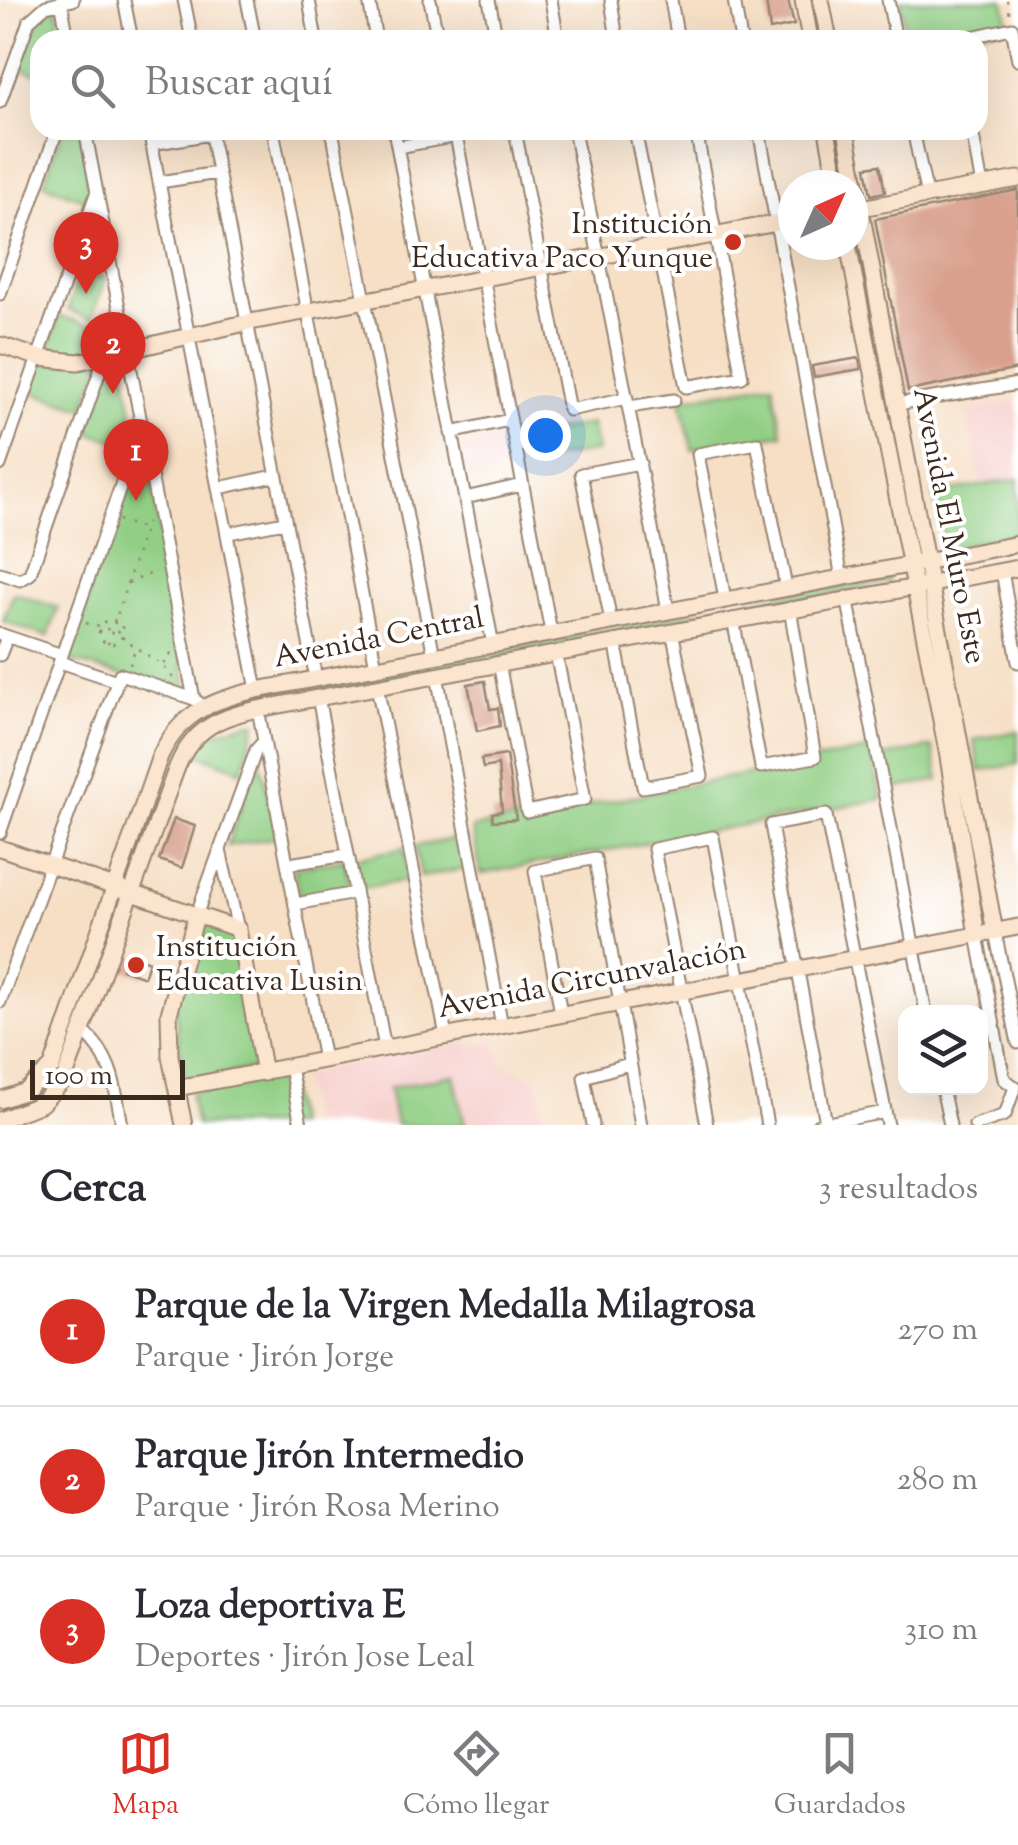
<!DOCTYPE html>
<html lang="es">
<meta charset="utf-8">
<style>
:root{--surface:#fff;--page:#f2f2f3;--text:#2b2b33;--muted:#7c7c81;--line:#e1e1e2;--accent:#d93025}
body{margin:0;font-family:"Sorts Mill Goudy",serif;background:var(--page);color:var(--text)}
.controls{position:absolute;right:30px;bottom:30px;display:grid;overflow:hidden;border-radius:20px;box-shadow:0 10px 40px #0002}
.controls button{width:90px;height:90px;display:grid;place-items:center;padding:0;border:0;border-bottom:2px solid var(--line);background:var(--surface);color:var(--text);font:50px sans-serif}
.compass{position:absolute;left:778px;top:170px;width:90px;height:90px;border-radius:50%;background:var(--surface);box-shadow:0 10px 40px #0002;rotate:45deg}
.scale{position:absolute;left:30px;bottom:25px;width:155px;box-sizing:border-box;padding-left:10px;border:5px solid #3b2a1e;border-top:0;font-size:28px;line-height:35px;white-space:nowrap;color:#3b2a1e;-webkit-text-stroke:8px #fff;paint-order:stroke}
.you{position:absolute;left:545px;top:435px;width:35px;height:35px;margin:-25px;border:8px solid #fff;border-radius:50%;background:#1a73e8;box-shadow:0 0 0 15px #1a73e833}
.badge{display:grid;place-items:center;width:65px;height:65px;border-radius:50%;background:var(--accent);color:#fff;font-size:32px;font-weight:700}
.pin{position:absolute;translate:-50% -82px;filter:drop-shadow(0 2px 5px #0008)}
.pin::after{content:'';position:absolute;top:52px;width:35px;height:30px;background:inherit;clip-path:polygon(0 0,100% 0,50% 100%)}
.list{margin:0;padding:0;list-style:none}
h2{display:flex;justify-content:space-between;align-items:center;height:130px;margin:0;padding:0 40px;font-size:42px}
h2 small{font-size:32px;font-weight:400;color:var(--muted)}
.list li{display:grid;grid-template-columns:65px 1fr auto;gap:30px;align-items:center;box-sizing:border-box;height:150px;padding:0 40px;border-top:2px solid var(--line)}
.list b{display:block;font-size:38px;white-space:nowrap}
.list p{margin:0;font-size:32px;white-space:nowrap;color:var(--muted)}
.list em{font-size:32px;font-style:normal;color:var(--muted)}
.icon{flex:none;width:55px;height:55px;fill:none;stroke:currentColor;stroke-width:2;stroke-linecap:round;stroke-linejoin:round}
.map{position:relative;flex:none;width:1018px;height:1125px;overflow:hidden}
.search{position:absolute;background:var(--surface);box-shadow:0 10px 40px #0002;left:30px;right:30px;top:30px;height:110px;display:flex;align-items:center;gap:25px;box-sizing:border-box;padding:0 35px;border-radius:30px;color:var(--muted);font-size:38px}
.sheet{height:580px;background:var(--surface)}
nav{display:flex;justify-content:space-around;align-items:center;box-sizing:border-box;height:140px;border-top:2px solid var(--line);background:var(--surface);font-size:28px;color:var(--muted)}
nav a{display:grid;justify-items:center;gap:5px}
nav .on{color:var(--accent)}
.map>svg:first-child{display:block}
.built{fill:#f7d0cd}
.green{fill:#92cf85;stroke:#667c52;stroke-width:2.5}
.building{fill:#d9a18d}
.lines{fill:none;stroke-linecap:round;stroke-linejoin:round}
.street-casing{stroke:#988472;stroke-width:15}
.secondary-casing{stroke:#988472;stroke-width:19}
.path{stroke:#988472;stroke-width:2.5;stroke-dasharray:2.5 8;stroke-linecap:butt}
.street{stroke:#fff;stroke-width:11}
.secondary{stroke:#fce5cf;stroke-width:15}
.poi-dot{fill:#c8321e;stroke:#fff;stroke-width:4}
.labels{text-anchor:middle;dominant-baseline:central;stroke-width:8;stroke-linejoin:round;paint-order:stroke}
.poi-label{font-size:30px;fill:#3b2a1e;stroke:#fff;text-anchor:end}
.street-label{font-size:30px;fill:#3b2a1e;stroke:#fff}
</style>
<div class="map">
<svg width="1018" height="1125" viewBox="0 0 1018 1125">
<rect width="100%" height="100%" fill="#fff"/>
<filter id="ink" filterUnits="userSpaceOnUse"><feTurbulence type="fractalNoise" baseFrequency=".01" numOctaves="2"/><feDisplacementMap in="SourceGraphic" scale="20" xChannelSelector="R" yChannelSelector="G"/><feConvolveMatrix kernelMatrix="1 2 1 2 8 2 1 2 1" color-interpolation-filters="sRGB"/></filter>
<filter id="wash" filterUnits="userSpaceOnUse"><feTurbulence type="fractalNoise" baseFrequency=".0048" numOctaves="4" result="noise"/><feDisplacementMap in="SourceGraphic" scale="40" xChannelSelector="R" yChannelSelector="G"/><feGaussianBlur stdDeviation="2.25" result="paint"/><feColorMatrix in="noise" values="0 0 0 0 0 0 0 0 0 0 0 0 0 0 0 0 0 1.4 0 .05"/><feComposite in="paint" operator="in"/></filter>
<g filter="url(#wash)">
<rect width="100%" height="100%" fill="#f6dfc5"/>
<path class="built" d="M 1018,401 L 1018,479 L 981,486 L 967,411 Z
M 506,438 L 512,470 L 467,479 L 460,448 Z
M 495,1036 L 501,1065 L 537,1079 L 544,1125 L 311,1125 L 302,1075 L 468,1041 L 469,1046 L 481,1044 Z"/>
<path class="green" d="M 900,0 L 1004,0 L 1009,27 L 907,40 Z
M 57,8 L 63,40 L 40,40 L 40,75 L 17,68 L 43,11 Z
M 62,130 L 82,130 L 94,188 L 88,201 L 44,184 Z
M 80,269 L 106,278 L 91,319 L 68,310 Z
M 60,316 L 124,335 L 123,346 L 94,354 L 46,353 Z
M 102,360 L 84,408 L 30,392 L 41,363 Z
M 124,361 L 134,424 L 127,444 L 83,431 L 108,363 Z
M 773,383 L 782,434 L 692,450 L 681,399 Z
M 591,424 L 597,451 L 551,459 L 546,432 Z
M 143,434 L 188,694 L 63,659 Z
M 1018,479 L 1018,534 L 949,547 L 944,544 L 934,494 Z
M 888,574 L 889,582 L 225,712 L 219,706 Z
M 14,593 L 58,608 L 48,637 L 3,621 Z
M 194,715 L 202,724 L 133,876 L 123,873 L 165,752 Z
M 249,722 L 256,723 L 242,771 L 191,751 L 210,734 Z
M 1018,731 L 1018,764 L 980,771 L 974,740 Z
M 932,747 L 939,780 L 888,790 L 882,757 Z
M 872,749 L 882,799 L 481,874 L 472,828 Z
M 259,755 L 278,837 L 227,846 Z
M 465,837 L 471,868 L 421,877 L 415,846 Z
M 404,848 L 410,880 L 359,888 L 352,859 Z
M 344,859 L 351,892 L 301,901 L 294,868 Z
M 201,920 L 234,933 L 260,1067 L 183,1083 L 175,1006 Z
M 454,1075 L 465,1125 L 396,1125 L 389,1088 Z
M 286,1076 L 296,1125 L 196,1125 L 190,1094 Z"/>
<g id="blocks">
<path class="building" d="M 788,0 L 794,25 L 770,30 L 766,1 Z
M 880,165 L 885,192 L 871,195 L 866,167 Z
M 1018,190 L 1018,369 L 908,391 L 875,219 Z
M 859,358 L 861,369 L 814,377 L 812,366 Z
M 485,681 L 490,709 L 498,708 L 500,726 L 477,731 L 468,684 Z
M 506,755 L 516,819 L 493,821 L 492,813 L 502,811 L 498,765 L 483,768 L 481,759 Z
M 174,819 L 195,826 L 182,868 L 159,860 Z
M 128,954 L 149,962 L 144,977 L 122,969 Z"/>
</g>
</g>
<g filter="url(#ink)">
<use href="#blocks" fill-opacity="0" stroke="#988472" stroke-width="2.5"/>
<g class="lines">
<g class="street-casing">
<path id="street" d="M 61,0 L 68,40
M 124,0 L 132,40
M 184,0 L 192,40
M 247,0 L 255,40
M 309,0 L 316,40
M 369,0 L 376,40
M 430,0 L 438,40
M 489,0 L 497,40
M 551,0 L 558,40
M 611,0 L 617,40
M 671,0 L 678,40
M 734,0 L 741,40
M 888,0 L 896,40
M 657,40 L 677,36
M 957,40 L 1012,28 L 1018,60
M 0,102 L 29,21 L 46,6 L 73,0
M 85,130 L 194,699 L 207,709
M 149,130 L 257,690
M 210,130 L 316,679
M 273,130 L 376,667
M 332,130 L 434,656
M 394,130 L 493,645
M 455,130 L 551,632
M 515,130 L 569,410 L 627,398
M 574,130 L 668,610
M 635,130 L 686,387 L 742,377 L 696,130
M 759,130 L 842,578
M 913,130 L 927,196
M 972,130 L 982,186
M 152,144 L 210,134
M 398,147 L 457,136
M 160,182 L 217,173
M 0,294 L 57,130
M 897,404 L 1018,384
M 629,407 L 674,400
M 451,433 L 509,420
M 0,465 L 97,191
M 219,488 L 275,476
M 465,498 L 522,485
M 229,533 L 284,522
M 1002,571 L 1018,662
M 0,573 L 20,580 L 30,574 L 105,356
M 847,597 L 926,1012
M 725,599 L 698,454 L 757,443 L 786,587
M 733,619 L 761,767 L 815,757 L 790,608
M 611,621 L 581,474 L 640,463
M 0,634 L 62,655
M 615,641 L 643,787 L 702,776 L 672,631
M 0,655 L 7,637
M 60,662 L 117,681
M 499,663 L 527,812 L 585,799 L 556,653
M 437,675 L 502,1026
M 377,686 L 446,1036
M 318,697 L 385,1048
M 258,709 L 324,1060
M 0,833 L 141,428
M 220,850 L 238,929
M 289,864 L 347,855
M 296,904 L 355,893
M 196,916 L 256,750 L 264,741
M 995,932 L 1018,1043
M 977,935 L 1004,1079 L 1015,1087
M 0,1002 L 120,674 L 194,699
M 561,1013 L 535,871 L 595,858 L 641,1125
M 84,1032 C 114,1058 115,1089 122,1125
M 290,1067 L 301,1125
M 942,1088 L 950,1125
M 826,1123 L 771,825 L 826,815 L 888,1125
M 593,1125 L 584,1077 L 629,1064
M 707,1125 L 654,849 L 713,837 L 767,1125
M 818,1125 L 885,1112
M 975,1125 L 1005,1115 L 1015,1087"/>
</g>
<g class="secondary-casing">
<path id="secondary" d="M 803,0 L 810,40
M 821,0 L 829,40
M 827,130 L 837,185
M 846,130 L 995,932
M 861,208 L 1018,179
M 848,245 L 947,751 L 977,935
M 0,345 L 40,358 L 78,362 L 245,323 L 793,220
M 0,848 L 238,929 L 264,1073
M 177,1088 L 1018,927
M 0,1100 L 26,1091 L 52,1067 L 160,756 C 181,712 212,700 257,690 L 1018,544
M 0,1120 L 41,1104 L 64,1080 L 177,767 C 193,729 219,717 258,709 L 1018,568
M 184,1125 L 170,1056 L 169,1014 L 196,916"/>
</g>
<path class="path" d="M 1007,0 L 1010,16
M 118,520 L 144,529
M 128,583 L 157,571
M99 632a12 12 0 1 1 24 0a12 12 0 1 1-24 0Z
M 86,623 L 121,633
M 122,637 L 163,666 L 175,680
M 108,644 L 147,521
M 164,664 L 174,650
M 130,665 L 135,649"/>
<use href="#street" class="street"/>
<use href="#secondary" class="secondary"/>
</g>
</g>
<g class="poi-dot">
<circle cx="733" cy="242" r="10"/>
<circle cx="136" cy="965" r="10"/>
</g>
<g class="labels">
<g class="poi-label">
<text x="713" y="225">Institución<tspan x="713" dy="34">Educativa Paco Yunque</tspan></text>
<text x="156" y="948" text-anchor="start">Institución<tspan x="156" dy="34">Educativa Lusin</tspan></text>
</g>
<g class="street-label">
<text transform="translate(948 526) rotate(79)">Avenida El Muro Este</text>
<text transform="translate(379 639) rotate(-11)">Avenida Central</text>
<text transform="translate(592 980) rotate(-11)">Avenida Circunvalación</text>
</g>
</g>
</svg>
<div class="controls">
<button><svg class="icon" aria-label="layers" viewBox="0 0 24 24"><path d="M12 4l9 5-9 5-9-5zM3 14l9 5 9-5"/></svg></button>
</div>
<svg class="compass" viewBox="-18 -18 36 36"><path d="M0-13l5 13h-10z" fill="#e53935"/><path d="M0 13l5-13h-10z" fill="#7c7c81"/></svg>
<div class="scale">100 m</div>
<div class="you"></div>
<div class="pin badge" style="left:136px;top:501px">1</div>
<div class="pin badge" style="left:113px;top:394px">2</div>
<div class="pin badge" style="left:86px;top:294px">3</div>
<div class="search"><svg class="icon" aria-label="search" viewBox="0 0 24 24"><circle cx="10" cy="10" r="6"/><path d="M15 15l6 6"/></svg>Buscar aquí</div>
</div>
<section class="sheet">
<h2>Cerca<small>3 resultados</small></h2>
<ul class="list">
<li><span class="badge">1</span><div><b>Parque de la Virgen Medalla Milagrosa</b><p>Parque · Jirón Jorge</p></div><em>270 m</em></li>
<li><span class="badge">2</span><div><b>Parque Jirón Intermedio</b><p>Parque · Jirón Rosa Merino</p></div><em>280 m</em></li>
<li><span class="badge">3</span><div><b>Loza deportiva E</b><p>Deportes · Jirón Jose Leal</p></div><em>310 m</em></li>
</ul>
</section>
<nav>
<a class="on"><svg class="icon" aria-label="map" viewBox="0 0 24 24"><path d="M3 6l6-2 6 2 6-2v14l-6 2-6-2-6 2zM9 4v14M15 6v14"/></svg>Mapa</a>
<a><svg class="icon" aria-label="directions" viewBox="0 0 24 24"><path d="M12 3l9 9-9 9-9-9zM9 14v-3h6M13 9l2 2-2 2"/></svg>Cómo llegar</a>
<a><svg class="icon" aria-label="saved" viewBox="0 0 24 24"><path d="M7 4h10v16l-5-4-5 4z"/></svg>Guardados</a>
</nav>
